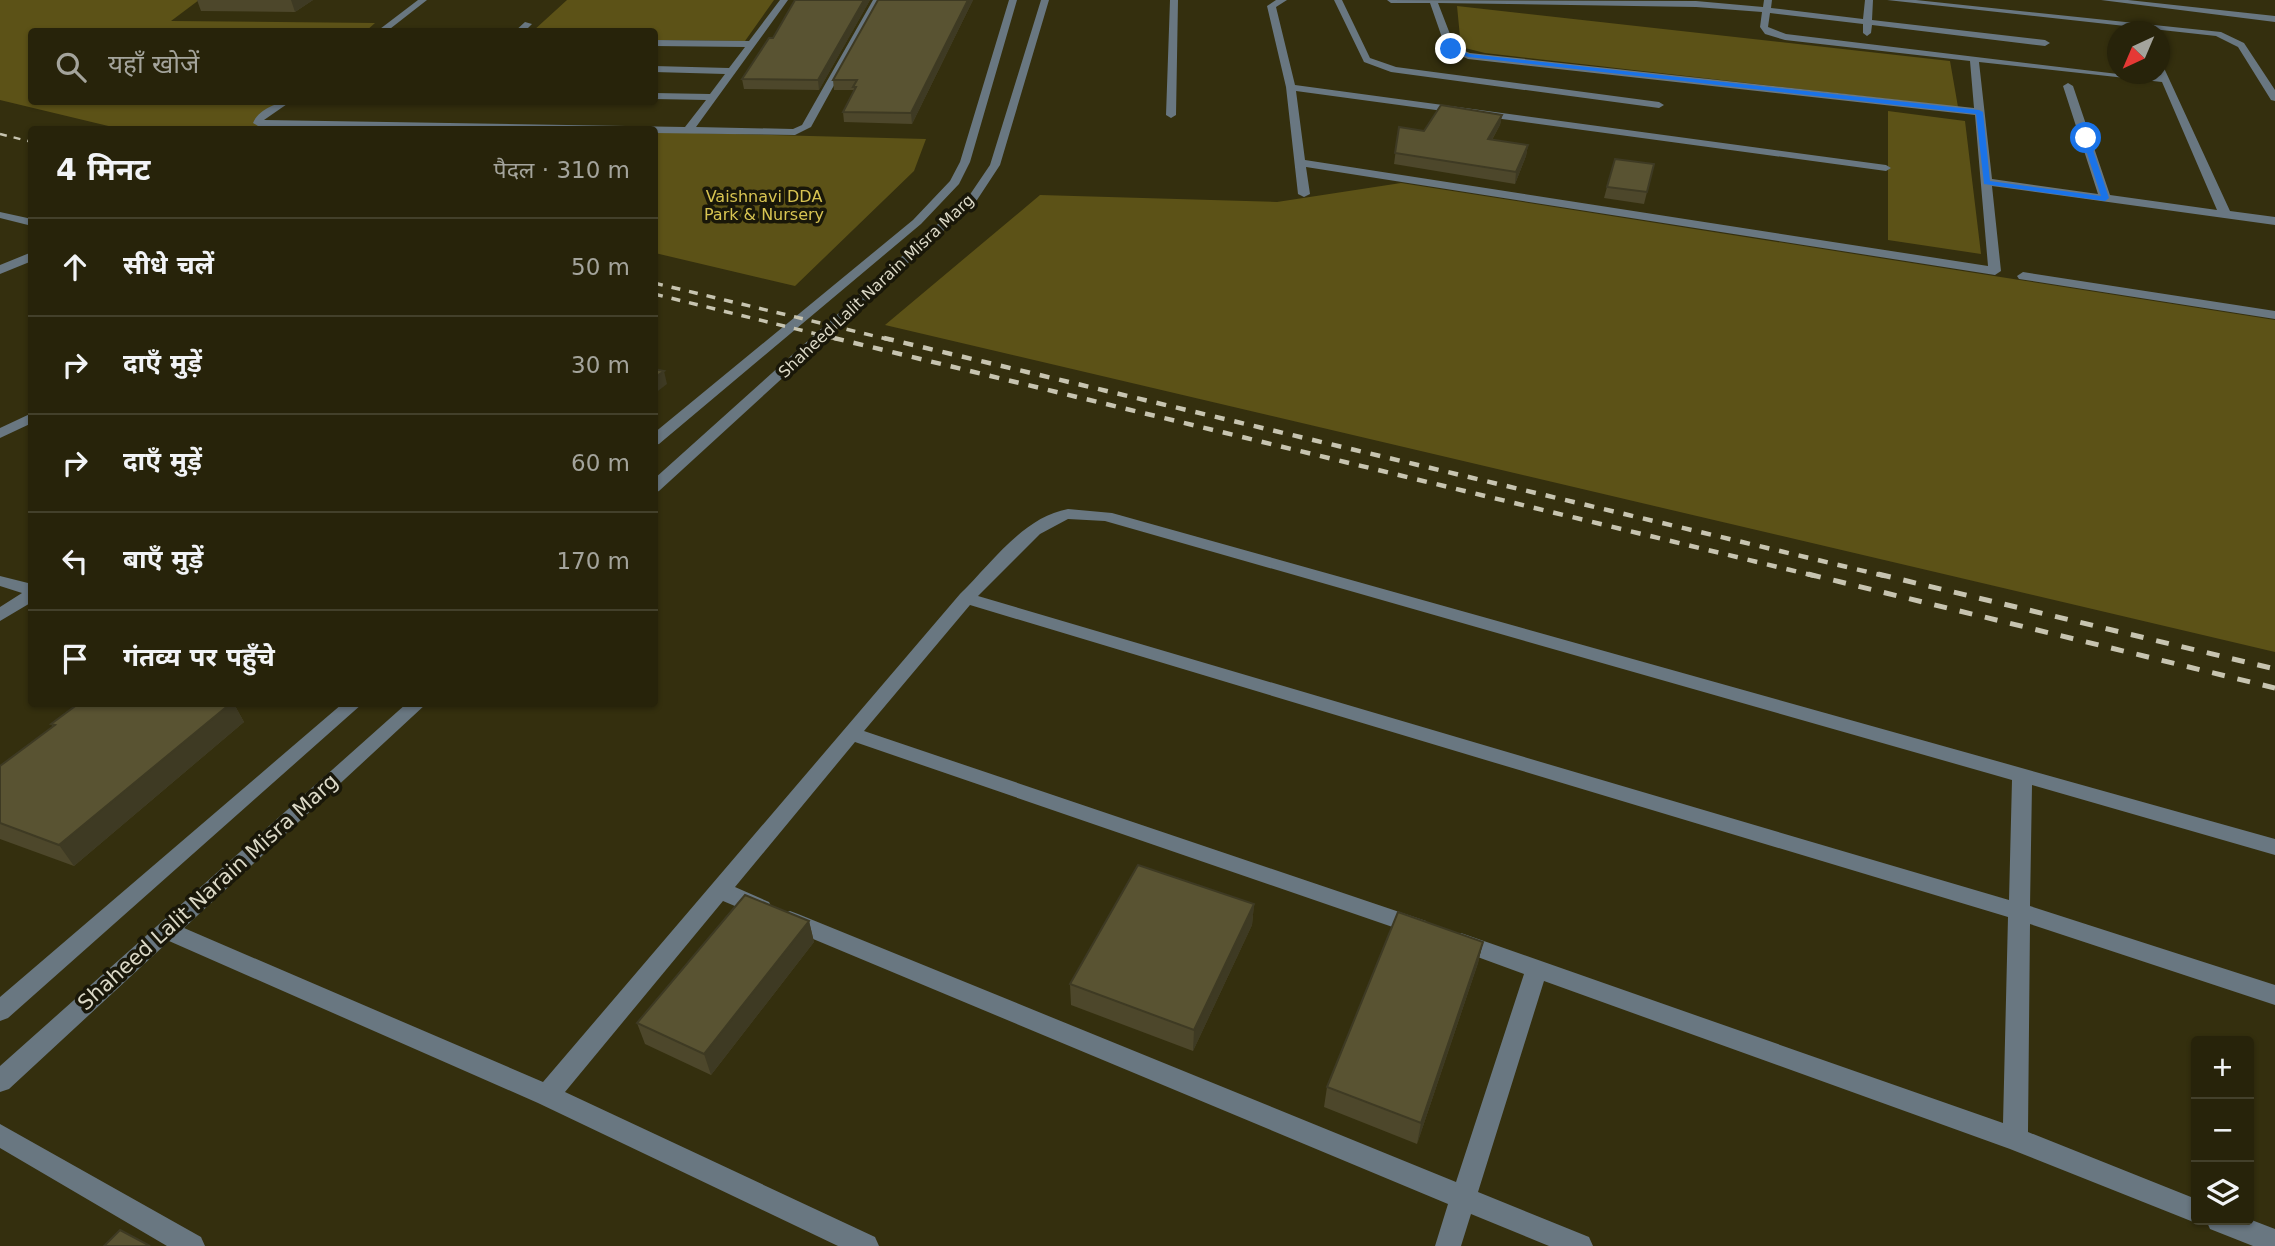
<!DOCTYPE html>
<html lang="hi">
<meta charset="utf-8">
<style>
:root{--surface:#27230a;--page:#2f2b13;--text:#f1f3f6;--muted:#a4a49c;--line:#43402b}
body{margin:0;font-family:"DejaVu Sans","Noto Sans Devanagari",sans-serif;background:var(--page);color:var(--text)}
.controls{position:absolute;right:21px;bottom:21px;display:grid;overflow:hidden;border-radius:7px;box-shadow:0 2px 5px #0004}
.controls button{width:63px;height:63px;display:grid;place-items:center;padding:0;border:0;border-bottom:2px solid var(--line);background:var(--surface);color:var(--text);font:35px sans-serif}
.compass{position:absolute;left:2107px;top:21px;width:63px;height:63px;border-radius:50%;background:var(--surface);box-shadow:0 2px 5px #0004;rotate:224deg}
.stop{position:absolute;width:21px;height:21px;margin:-16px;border:5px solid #1a73e8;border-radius:50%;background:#fff}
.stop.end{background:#1a73e8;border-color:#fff;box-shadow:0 2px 7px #0008}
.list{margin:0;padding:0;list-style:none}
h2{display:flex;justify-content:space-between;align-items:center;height:91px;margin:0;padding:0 28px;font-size:30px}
h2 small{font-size:23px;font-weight:400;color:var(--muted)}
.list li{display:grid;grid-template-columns:46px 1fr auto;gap:21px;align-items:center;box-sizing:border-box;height:98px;padding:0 28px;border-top:2px solid var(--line)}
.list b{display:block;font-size:26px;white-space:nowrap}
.list em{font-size:23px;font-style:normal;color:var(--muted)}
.icon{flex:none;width:38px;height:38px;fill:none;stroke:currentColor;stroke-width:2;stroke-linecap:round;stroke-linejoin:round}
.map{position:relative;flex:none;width:2275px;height:1246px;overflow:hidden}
.search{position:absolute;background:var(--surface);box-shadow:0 2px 5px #0004;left:28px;top:28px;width:630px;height:77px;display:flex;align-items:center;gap:18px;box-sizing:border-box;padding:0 24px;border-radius:7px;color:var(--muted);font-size:26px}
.panel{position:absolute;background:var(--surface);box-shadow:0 2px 5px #0004;left:28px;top:126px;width:630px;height:581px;border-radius:7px}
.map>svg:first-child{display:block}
.green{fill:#5c5217}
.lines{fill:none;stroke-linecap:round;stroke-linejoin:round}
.minor{fill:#697781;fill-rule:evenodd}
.rail-far3{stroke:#c7c4b0;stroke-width:2.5;stroke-dasharray:7 7;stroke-linecap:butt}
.rail-far2{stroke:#c7c4b0;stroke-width:3.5;stroke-dasharray:9 9;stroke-linecap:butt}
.rail-far1{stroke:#c7c4b0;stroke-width:4.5;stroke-dasharray:10 10;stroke-linecap:butt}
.rail{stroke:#c7c4b0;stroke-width:5;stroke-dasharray:13 13;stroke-linecap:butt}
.wall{fill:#4d472b}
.shaded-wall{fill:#3e3a23}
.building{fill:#595332;stroke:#3e3a23;stroke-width:2}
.route{fill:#1a73e8}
.labels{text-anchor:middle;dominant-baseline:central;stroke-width:7;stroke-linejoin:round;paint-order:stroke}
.far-park-label{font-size:16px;fill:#d8c452;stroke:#191709}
.far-street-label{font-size:16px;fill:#dbd8c6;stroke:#191709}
.near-street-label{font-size:21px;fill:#dbd8c6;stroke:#191709}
</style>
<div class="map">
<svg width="2275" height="1246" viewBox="0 0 2275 1246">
<rect width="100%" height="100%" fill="#342f0e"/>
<path class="green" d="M 0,0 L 199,0 L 171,21 L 375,23 L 365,32 L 32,32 L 32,102 L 281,102 L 259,121 L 569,129 L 125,130 L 0,100 Z
M 567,0 L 774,0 L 745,41 L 655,40 L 654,32 L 533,31 Z
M 1457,6 L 1950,61 L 1958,107 L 1485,53 L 1461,47 Z
M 1888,111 L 1965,121 L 1981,254 L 1888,240 Z
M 655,132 L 926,139 L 914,171 L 795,286 L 655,253 Z
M 1401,183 L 2275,320 L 2275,652 L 885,325 L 1040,195 L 1277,202 Z"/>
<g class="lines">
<path class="minor" d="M 418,0 L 427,0 L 386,32 L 376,32 Z
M 780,0 L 788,0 L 696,127 L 793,129 L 802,125 L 873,0 L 881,0 L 811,127 L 795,135 L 654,133 L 654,130 L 258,126 L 253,123 C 258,110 277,102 290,102 L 264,120 L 685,127 L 706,100 L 654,99 L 654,93 L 710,94 L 725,74 L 654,72 L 654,66 L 729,68 L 745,47 L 654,46 L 654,40 L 749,41 Z
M 1009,0 L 1017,0 L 970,162 L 959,184 L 921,224 L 659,444 L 654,445 L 654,433 L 913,220 L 950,181 L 960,162 Z
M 1041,0 L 1049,0 L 1000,165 L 977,200 L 659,491 L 654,493 L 654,479 L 969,196 L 990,165 Z
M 1170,0 L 1178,0 L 1176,115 L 1171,118 L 1166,115 Z
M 1276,0 L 1287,0 L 1276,7 L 1295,85 L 1886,165 L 1891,168 L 1886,171 L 1296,91 L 1305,160 L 1988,266 L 1975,115 L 1468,59 L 1446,49 L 1430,3 L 1391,3 L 1387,0 L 1696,1 L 1763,7 L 1764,0 L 1772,0 L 1771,8 L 1863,19 L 1865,0 L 1873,0 L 1872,20 L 2045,40 L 2050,43 L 2045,46 L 1872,25 L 1871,33 L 1867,36 L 1863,33 L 1863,24 L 1770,13 L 1768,27 L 1786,34 L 2118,74 L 2159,76 L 2160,68 L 2164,68 L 2230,211 L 2275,217 L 2275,225 L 1992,186 L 2001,271 L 1995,275 L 1306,167 L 1310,194 L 1304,197 L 1298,194 L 1286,87 L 1267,6 ZM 1438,3 L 1696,7 L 1762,12 L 1760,27 L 1765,34 L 1785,40 L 1970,61 L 1974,108 L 1470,53 L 1455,47 ZM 1979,62 L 2162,82 L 2217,210 L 2110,195 L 2073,86 L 2068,83 L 2063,86 L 2098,194 L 1992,179 Z
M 1334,0 L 1342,0 L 1370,58 L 1396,67 L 1659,102 L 1664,105 L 1659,108 L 1391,72 L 1364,62 Z
M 1887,0 L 1916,0 L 2221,32 L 2244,43 L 2275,90 L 2275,101 L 2271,100 L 2238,47 L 2216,36 Z
M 2101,0 L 2128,0 L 2275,16 L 2275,22 Z
M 525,22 L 532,24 L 524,32 L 514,32 Z
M 0,212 L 32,219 L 32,226 L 0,218 Z
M 32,252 L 32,261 L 0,274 L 0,265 Z
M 2023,272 L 2275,311 L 2275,319 L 2019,279 L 2017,276 Z
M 32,413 L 32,423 L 0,438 L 0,428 Z
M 1068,509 L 1112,513 L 2275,839 L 2275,855 L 2032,785 L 2030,906 L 2275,985 L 2275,1005 L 2030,924 L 2028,1132 L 2196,1199 L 2196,1220 L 2205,1220 L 2196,1223 L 2010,1149 L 1544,981 L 1478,1192 L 1589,1237 L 1593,1246 L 1549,1246 L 1471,1214 L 1461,1246 L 1435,1246 L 1448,1204 L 782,926 L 779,920 L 782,914 L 790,911 L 798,914 L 1456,1182 L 1524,974 L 1453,948 L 1450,942 L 1453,936 L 1461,933 L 2003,1123 L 2008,917 L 970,605 L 864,731 L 1426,921 L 1429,927 L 1426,933 L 1418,936 L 1410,933 L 855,742 L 735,887 L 769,902 L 772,908 L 769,914 L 761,917 L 723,901 L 565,1092 L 875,1237 L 879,1246 L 838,1246 L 538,1103 L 169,941 L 9,1089 L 0,1092 L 0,1066 L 406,704 L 426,704 L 184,928 L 543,1082 L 960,594 C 991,564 1023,517 1068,509 ZM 1068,519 L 1105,521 L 2012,780 L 2009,900 L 978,596 L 1040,534 Z
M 0,576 L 32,584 L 32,602 L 0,621 L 0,607 L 22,593 L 0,586 Z
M 342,704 L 362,704 L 8,1018 L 0,1021 L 0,997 Z
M 0,1124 L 201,1237 L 205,1246 L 167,1246 L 0,1148 Z
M 2249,1219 L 2275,1229 L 2275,1246 L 2253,1246 L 2210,1229 L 2206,1220 Z"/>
<path class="rail-far3" d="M 0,134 L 32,142"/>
<path class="rail-far2" d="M 654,283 L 891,340
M 654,294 L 841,340"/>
<path class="rail-far1" d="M 834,338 L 1815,576
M 884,338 L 1885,576"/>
<path class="rail" d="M 1808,574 L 2275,688
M 1878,574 L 2275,669"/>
</g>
<path class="wall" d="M 197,0 L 313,0 L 295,12 L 201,11 Z
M 795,0 L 870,0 L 819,90 L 744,89 L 742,79 L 773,38 Z
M 878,0 L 973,0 L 912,124 L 844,122 L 843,112 L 853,93 L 853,90 L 834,90 L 833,80 Z
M 1502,115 L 1500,125 L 1492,140 L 1528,145 L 1526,156 L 1515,184 L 1394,164 L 1399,127 L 1424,131 Z
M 1654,164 L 1644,204 L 1604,198 L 1607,187 Z
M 78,704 L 234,704 L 244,722 L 74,866 L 0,839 L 0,766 L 53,727 L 51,724 Z
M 1254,904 L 1252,925 L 1193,1051 L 1071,1005 L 1070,984 Z
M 809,921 L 814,942 L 711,1075 L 645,1044 L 637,1023 Z
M 1483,942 L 1478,963 L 1417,1144 L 1324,1107 L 1327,1087 Z"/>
<path class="shaded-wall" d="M 291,0 L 313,0 L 295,12 Z
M 864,0 L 870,0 L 819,90 L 818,80 Z
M 968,0 L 973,0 L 912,124 L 911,113 Z
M 1502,115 L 1500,125 L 1486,150 L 1488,139 Z
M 1528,145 L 1526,156 L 1515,184 L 1516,172 Z
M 664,371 L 667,384 L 654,394 L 654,378 Z
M 230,704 L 234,704 L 244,722 L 74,866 L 59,845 Z
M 1254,904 L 1252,925 L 1193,1051 L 1194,1030 Z
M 809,921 L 814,942 L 711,1075 L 704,1054 Z
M 1483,942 L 1478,963 L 1417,1144 L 1421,1123 Z"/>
<path class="building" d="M 795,0 L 864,0 L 818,80 L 742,79 L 769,38 L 773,38 Z
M 878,0 L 968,0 L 911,113 L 843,112 L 856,87 L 853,87 L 857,80 L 833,80 Z
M 1441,105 L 1502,115 L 1488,139 L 1528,145 L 1516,172 L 1395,153 L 1399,127 L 1424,131 Z
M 1615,159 L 1654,164 L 1647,192 L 1607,187 Z
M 654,369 L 664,371 L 654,378 Z
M 78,704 L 230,704 L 59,845 L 0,823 L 0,766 L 55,725 L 51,724 Z
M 1138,865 L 1254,904 L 1194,1030 L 1070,984 Z
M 745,895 L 809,921 L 704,1054 L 637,1023 Z
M 1398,912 L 1483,942 L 1421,1123 L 1327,1087 Z
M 120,1230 L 150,1246 L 104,1246 Z"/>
<path class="route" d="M 1453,47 L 1469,54 L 1979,110 L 1983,112 L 1990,181 L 2101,196 L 2082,138 L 2086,136 L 2089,138 L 2109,198 L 2105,201 L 1984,184 L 1976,114 L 1468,57 L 1448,49 Z"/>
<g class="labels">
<g class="far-park-label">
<text x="764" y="196">Vaishnavi DDA<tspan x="764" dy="18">Park &amp; Nursery</tspan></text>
</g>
<g class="far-street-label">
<text transform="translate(876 286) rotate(-43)">Shaheed Lalit Narain Misra Marg</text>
</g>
<g class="near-street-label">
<text transform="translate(208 892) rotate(-42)">Shaheed Lalit Narain Misra Marg</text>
</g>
</g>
</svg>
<div class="controls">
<button>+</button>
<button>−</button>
<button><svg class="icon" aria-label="layers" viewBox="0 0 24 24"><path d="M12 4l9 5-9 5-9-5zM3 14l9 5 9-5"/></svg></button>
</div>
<svg class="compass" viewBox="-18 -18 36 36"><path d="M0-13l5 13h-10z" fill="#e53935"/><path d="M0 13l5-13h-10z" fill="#a4a49c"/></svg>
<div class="stop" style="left:2086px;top:138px"></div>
<div class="stop end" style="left:1451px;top:49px"></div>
<div class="search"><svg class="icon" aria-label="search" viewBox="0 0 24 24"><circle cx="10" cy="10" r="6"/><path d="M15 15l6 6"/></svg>यहाँ खोजें</div>
<section class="panel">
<h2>4 मिनट<small>पैदल · 310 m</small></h2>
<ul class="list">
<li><svg class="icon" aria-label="ahead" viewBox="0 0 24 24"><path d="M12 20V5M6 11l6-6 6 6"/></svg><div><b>सीधे चलें</b></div><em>50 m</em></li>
<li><svg class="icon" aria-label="right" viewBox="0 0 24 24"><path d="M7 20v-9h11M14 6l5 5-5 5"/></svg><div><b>दाएँ मुड़ें</b></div><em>30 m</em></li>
<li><svg class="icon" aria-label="right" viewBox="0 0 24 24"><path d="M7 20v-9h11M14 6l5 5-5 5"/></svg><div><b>दाएँ मुड़ें</b></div><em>60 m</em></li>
<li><svg class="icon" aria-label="left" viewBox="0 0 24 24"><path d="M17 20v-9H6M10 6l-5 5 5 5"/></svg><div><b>बाएँ मुड़ें</b></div><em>170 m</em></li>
<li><svg class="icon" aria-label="arrive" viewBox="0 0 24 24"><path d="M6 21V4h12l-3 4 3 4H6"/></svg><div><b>गंतव्य पर पहुँचे</b></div></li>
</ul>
</section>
</div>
